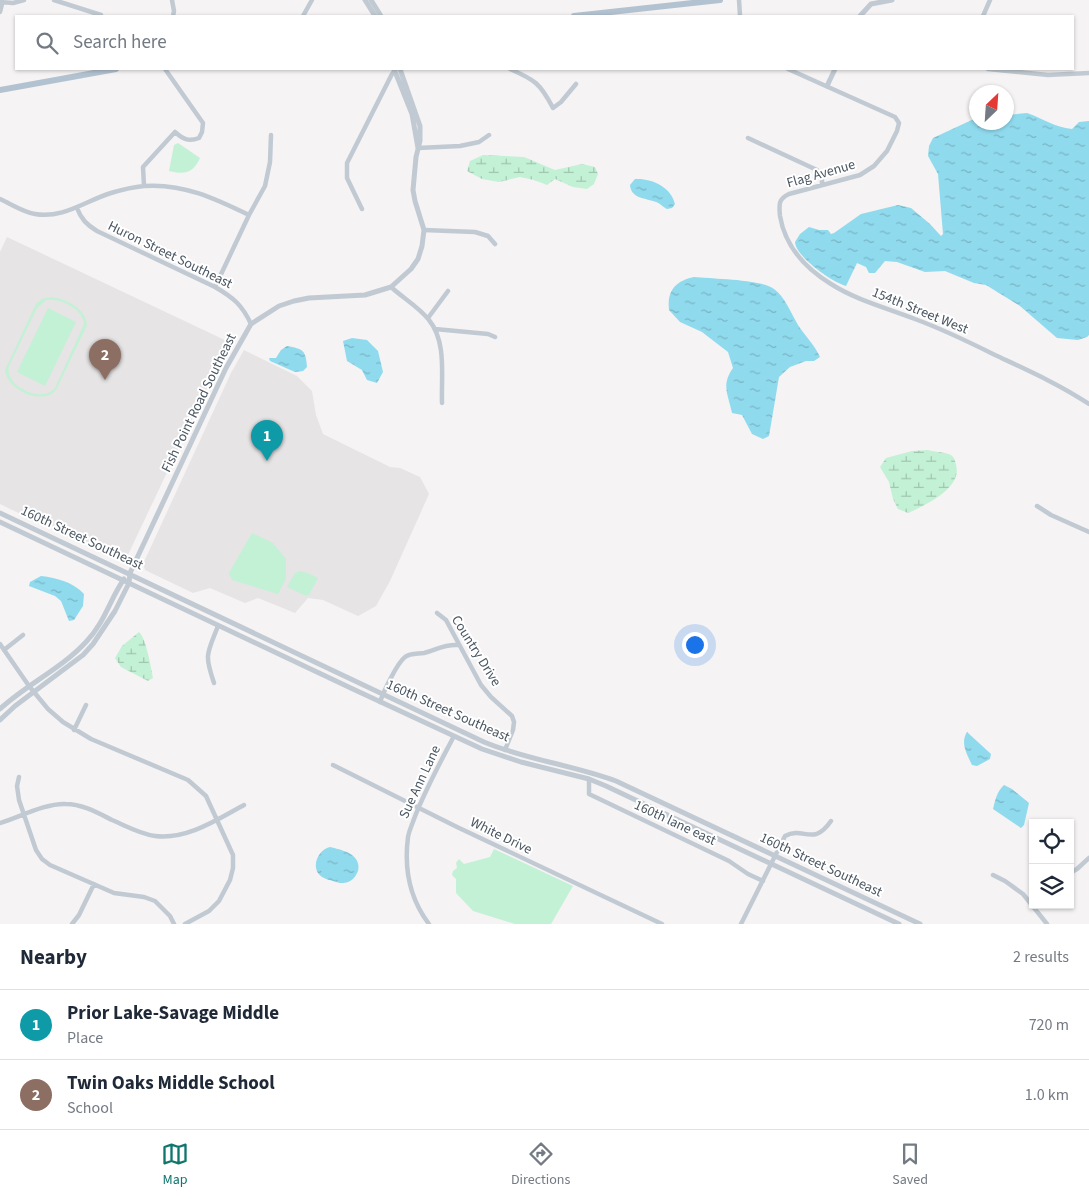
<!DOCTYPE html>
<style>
:root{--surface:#fff;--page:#f2f2f3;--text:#1f2937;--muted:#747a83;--line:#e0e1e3;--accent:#0f766e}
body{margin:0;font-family:"Source Sans 3",sans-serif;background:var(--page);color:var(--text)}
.controls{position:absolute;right:15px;bottom:15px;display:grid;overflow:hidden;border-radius:0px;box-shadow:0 1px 4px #0004}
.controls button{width:45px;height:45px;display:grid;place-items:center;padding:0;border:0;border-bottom:1px solid var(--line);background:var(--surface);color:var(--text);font:25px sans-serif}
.compass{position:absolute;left:969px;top:85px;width:45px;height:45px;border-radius:50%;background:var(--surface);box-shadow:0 1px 4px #0004;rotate:25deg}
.you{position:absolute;left:694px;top:644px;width:18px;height:18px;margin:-12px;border:4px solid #fff;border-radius:50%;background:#1a73e8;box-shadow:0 0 0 8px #1a73e833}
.badge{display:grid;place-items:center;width:32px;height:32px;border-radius:50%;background:var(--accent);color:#fff;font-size:16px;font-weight:700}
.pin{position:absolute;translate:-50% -41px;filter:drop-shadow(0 1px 2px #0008)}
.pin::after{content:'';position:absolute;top:26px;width:18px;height:15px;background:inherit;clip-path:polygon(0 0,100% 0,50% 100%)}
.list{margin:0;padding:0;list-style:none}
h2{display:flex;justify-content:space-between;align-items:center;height:65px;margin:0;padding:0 20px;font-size:21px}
h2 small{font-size:16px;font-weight:400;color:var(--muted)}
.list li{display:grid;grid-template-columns:32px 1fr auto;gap:15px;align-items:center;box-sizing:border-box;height:70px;padding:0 20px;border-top:1px solid var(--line)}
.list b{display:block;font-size:19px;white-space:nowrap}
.list p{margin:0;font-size:16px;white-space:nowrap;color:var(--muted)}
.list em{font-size:16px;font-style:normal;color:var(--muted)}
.icon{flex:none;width:28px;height:28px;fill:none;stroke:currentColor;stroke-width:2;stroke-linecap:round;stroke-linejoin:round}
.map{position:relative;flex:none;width:1089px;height:924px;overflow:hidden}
.search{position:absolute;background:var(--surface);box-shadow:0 1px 4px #0004;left:15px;right:15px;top:15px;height:55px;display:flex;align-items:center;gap:12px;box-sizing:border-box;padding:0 18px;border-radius:0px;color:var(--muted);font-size:19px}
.sheet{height:205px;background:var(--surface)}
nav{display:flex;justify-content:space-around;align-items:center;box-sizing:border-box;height:70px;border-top:1px solid var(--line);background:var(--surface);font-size:14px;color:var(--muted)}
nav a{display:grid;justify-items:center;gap:2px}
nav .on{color:var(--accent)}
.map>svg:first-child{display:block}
.education{fill:#e6e4e5}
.grass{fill:#c3f1d5;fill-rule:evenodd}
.wetland{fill:url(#wetland-marsh)}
.water{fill:url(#water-ripples)}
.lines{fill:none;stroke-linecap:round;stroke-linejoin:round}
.minor{stroke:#c1cad2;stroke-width:4.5}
.tertiary{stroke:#c1cad2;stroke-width:5}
.primary{stroke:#b3c2d1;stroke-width:6}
.labels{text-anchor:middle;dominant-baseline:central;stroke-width:4;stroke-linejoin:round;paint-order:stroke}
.street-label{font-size:14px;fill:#4a5661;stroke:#fff}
</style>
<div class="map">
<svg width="1089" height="924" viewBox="0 0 1089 924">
<defs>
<pattern id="wetland-marsh" width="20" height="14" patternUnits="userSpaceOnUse" patternTransform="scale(1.25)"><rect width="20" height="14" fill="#c3f1d5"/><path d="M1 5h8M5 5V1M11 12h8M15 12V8" fill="none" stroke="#a0c6b0"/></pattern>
<pattern id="water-ripples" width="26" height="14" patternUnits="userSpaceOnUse" patternTransform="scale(1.25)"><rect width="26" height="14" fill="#90daee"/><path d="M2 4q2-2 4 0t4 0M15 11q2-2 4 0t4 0" fill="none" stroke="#78b4c4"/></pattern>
</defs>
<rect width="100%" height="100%" fill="#f5f3f3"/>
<path class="education" d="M 7,237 L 229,342 L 125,561 L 50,525 L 37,522 L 0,504 L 0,252 Z
M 244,350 L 297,376 L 312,391 L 316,415 L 323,434 L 390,467 L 400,468 L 420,477 L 429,494 L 390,581 L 376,606 L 358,616 L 323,600 L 308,598 L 295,613 L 258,598 L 245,603 L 210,588 L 193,593 L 145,570 L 143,564 L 231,373 Z"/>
<path class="grass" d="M 178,143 L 200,158 C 193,173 185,175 169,171 L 174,145 Z
M 51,297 C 66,299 86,308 87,325 L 56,390 C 42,406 7,390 5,370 L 36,304 L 42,299 ZM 46,300 C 61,298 83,309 84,324 L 55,388 C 42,404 4,386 9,366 L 37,308 Z
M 48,308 L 76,322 L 45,386 L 17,372 Z
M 252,533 L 273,543 L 286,559 L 286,579 L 278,594 L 232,580 L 229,573 Z
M 300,571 L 308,573 L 318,578 L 309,595 L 306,596 L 287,587 L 295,573 Z
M 494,849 L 573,886 L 551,924 L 515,924 L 473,911 L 456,893 L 456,879 L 452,875 L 453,871 L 457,868 L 456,863 L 459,859 L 464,864 L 490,857 Z"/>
<path class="wetland" d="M 483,155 L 524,157 L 555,170 L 582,164 L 595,167 L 598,174 L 594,184 L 587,189 L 573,187 L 555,179 L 547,185 L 534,180 L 520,177 L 499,182 L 482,179 L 467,171 L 470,161 Z
M 928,450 C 935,452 945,452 951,455 C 955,458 955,461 956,465 C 963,488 924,506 908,513 L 898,509 L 893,499 L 889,482 L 880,467 L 886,458 L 912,451 Z
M 139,632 C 146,638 151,667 153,678 L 148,681 L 121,667 L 115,658 L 122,646 Z"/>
<path class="water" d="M 1027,113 C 1044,119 1054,127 1072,129 L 1079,122 L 1089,121 L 1089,335 L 1087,337 L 1078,340 L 1057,338 L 1020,306 L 986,285 L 974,283 L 945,271 L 925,272 L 897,262 L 885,261 L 875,273 L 869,273 L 866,267 L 857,263 L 846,286 C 832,282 796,257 795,242 L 800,234 L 809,227 L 819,230 L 828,230 L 831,234 L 834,233 L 861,214 L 898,205 L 911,208 L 930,224 L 941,236 L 943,234 L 938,174 L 928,156 L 929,146 L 933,138 L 976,118 L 976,122 L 1006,122 L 1007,115 Z
M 635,179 C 652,178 671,187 675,204 L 672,208 L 667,209 C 663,207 660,203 656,202 C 646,198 631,199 630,185 Z
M 694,277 C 712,279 761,279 774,289 C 785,297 791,313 798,325 C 805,336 814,344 820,357 L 814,361 L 806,361 L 790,367 L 779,377 L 769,436 L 763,439 L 752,434 L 742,415 L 732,413 C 728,394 721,385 733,368 L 728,352 L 702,332 L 680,322 L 669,310 C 667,291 675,281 694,277 Z
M 352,338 L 367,340 L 378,351 L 383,372 L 377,383 L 367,380 L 362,370 L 347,361 L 343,341 Z
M 287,346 C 303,349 306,350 307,367 L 303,371 L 295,372 L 270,361 L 269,358 L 276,358 L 281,350 Z
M 41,576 C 57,578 73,582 84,594 L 83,606 L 74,620 L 69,621 L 61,601 L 55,596 L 29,586 L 30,582 Z
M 967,732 L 991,754 L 990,759 L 977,766 L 972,765 C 967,754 960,743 967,732 Z
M 1004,785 L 1012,789 L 1029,803 L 1024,825 L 1021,828 L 993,809 C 995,801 997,791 1004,785 Z
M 330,847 C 342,850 362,854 358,871 C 356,876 353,880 348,882 C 342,884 339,883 333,881 C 330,880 325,879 322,877 C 310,869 317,850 330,847 Z"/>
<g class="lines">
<path class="minor" d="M 54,0 L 101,15
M 172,0 L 174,11 L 173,16
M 739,0 L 740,16
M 0,2 L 13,3 L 24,0
M 0,12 L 2,4
M 303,16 L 312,0
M 983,16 L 990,0
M 510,69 C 535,80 540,83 553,108 L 561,102 L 576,84
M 788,69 L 895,117 L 899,123 L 897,131 L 887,151 L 874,166 L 860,175 L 789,194 C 778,199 779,205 780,216 C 785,246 805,268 831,284 C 856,300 887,308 915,319 C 942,329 969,342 995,355 C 1027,370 1059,384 1089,404
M 988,69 L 1048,75 L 1089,73
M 748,138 L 817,170 L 822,176 L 822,185
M 418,148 L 460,146 L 479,142 L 489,135
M 144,186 L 143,167 L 175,132 C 183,139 188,142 199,138 L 202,132 L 203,123 L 165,69
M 0,199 C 11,204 23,212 35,214 C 63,219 85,201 111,193 C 121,190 133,187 144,186 C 183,183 216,199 249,215
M 77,208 C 81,219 87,225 97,231 L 215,287 C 234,298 242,305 251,324
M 362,209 L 347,178 L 347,163 L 392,74 L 395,70
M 424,230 L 475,232 L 488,236 L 495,244
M 215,287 L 249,215 L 265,186 L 270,162 L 271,135
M 391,287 C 403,298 419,307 429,320 C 447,342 441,377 442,403
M 428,318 L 448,291
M 435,329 L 488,334 L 495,337
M 1037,506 L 1051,515 L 1089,532
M 437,613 L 446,620 L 481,685 L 491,697 L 512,716 L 514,722 L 513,730 L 505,750
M 0,644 L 29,686 L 48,709 L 63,722 L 91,739 L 188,780 L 206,796 L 233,855 L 233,868 L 230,880 L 219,901 L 209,911 L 185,924
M 4,650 L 23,635
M 214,683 C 204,654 207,654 218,626
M 380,702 C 383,693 397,663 405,657 C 410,653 417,654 424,653 C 437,650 443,644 458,645
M 74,730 L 86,705
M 333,765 L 457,827 L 662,924
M 19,777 L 17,786 L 19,800 L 36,850 L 42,859 L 50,865 L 114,893 L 144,897 L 155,901 L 170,916 L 174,924
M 589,779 L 589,794 L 729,861 L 748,874 L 763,881
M 0,823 C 20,817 45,803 66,804 C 82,804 98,813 112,820 C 126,826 140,834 155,836 C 187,840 218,819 244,805
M 1070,873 L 1077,869 L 1089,858
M 993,875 L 1005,881 L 1023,894 L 1047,924
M 72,924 L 79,915 L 94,884
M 429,924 C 410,899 404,868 408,837 C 409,831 412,825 414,819 C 425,790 440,763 454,736
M 741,924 L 785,836 C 804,826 813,847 831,821"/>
<path class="tertiary" d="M 365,0 L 375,16
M 371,0 L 381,16
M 860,16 L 871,4 L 892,0
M 394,69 L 412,114 L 418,148
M 827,86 L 835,69
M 0,513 L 484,742 C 527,760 573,765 616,781 L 920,924
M 0,522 L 355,690 L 482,749 L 521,762 L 589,779 L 606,786 L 899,924
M 0,709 C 27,684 61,669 86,642 C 105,622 110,599 124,579
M 0,720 L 15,706 L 83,655 L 93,644 L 115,611 L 129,583 L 130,573 L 226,368 L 251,324 L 279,306 L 294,301 L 309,298 L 365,295 L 391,287 L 411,269 L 418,259 L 422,246 L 424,230 L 415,201 L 413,190 L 416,157 L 420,141 L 420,126 L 400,69"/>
<path class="primary" d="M 574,16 L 720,0
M 0,90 L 116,69"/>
</g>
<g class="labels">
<g class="street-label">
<text transform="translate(821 174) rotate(-16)">Flag Avenue</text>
<text transform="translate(170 255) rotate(26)">Huron Street Southeast</text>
<text transform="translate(920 311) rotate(22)">154th Street West</text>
<text transform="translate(199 403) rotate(-64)">Fish Point Road Southeast</text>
<text transform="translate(82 538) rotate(25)">160th Street Southeast</text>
<text transform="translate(476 651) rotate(58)">Country Drive</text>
<text transform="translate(448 711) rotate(24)">160th Street Southeast</text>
<text transform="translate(420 782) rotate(-65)">Sue Ann Lane</text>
<text transform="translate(675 823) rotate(25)">160th lane east</text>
<text transform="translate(501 836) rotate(26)">White Drive</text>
<text transform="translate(821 865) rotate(25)">160th Street Southeast</text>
</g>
</g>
</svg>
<div class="controls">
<button><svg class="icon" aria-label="locate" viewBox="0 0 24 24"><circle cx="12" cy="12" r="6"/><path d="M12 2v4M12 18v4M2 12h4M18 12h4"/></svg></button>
<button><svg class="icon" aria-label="layers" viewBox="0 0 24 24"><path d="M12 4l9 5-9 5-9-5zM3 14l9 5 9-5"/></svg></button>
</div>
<svg class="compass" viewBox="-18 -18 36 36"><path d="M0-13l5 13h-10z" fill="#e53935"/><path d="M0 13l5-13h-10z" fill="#747a83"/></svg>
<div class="you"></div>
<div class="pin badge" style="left:267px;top:461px;background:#0f9aa8">1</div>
<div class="pin badge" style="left:105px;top:380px;background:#8d6e63">2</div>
<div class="search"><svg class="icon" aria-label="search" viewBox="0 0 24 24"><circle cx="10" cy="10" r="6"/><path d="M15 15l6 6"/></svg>Search here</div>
</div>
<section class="sheet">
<h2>Nearby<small>2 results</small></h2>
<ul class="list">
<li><span class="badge" style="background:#0f9aa8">1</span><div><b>Prior Lake-Savage Middle</b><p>Place</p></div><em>720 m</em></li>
<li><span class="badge" style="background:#8d6e63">2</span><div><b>Twin Oaks Middle School</b><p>School</p></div><em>1.0 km</em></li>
</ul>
</section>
<nav>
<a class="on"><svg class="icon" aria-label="map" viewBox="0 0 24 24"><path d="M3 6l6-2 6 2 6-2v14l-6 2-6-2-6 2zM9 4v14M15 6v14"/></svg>Map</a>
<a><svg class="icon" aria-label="directions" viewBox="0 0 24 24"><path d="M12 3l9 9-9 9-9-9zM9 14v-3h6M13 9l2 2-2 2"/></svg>Directions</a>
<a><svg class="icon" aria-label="saved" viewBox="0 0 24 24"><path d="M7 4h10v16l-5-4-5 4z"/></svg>Saved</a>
</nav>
